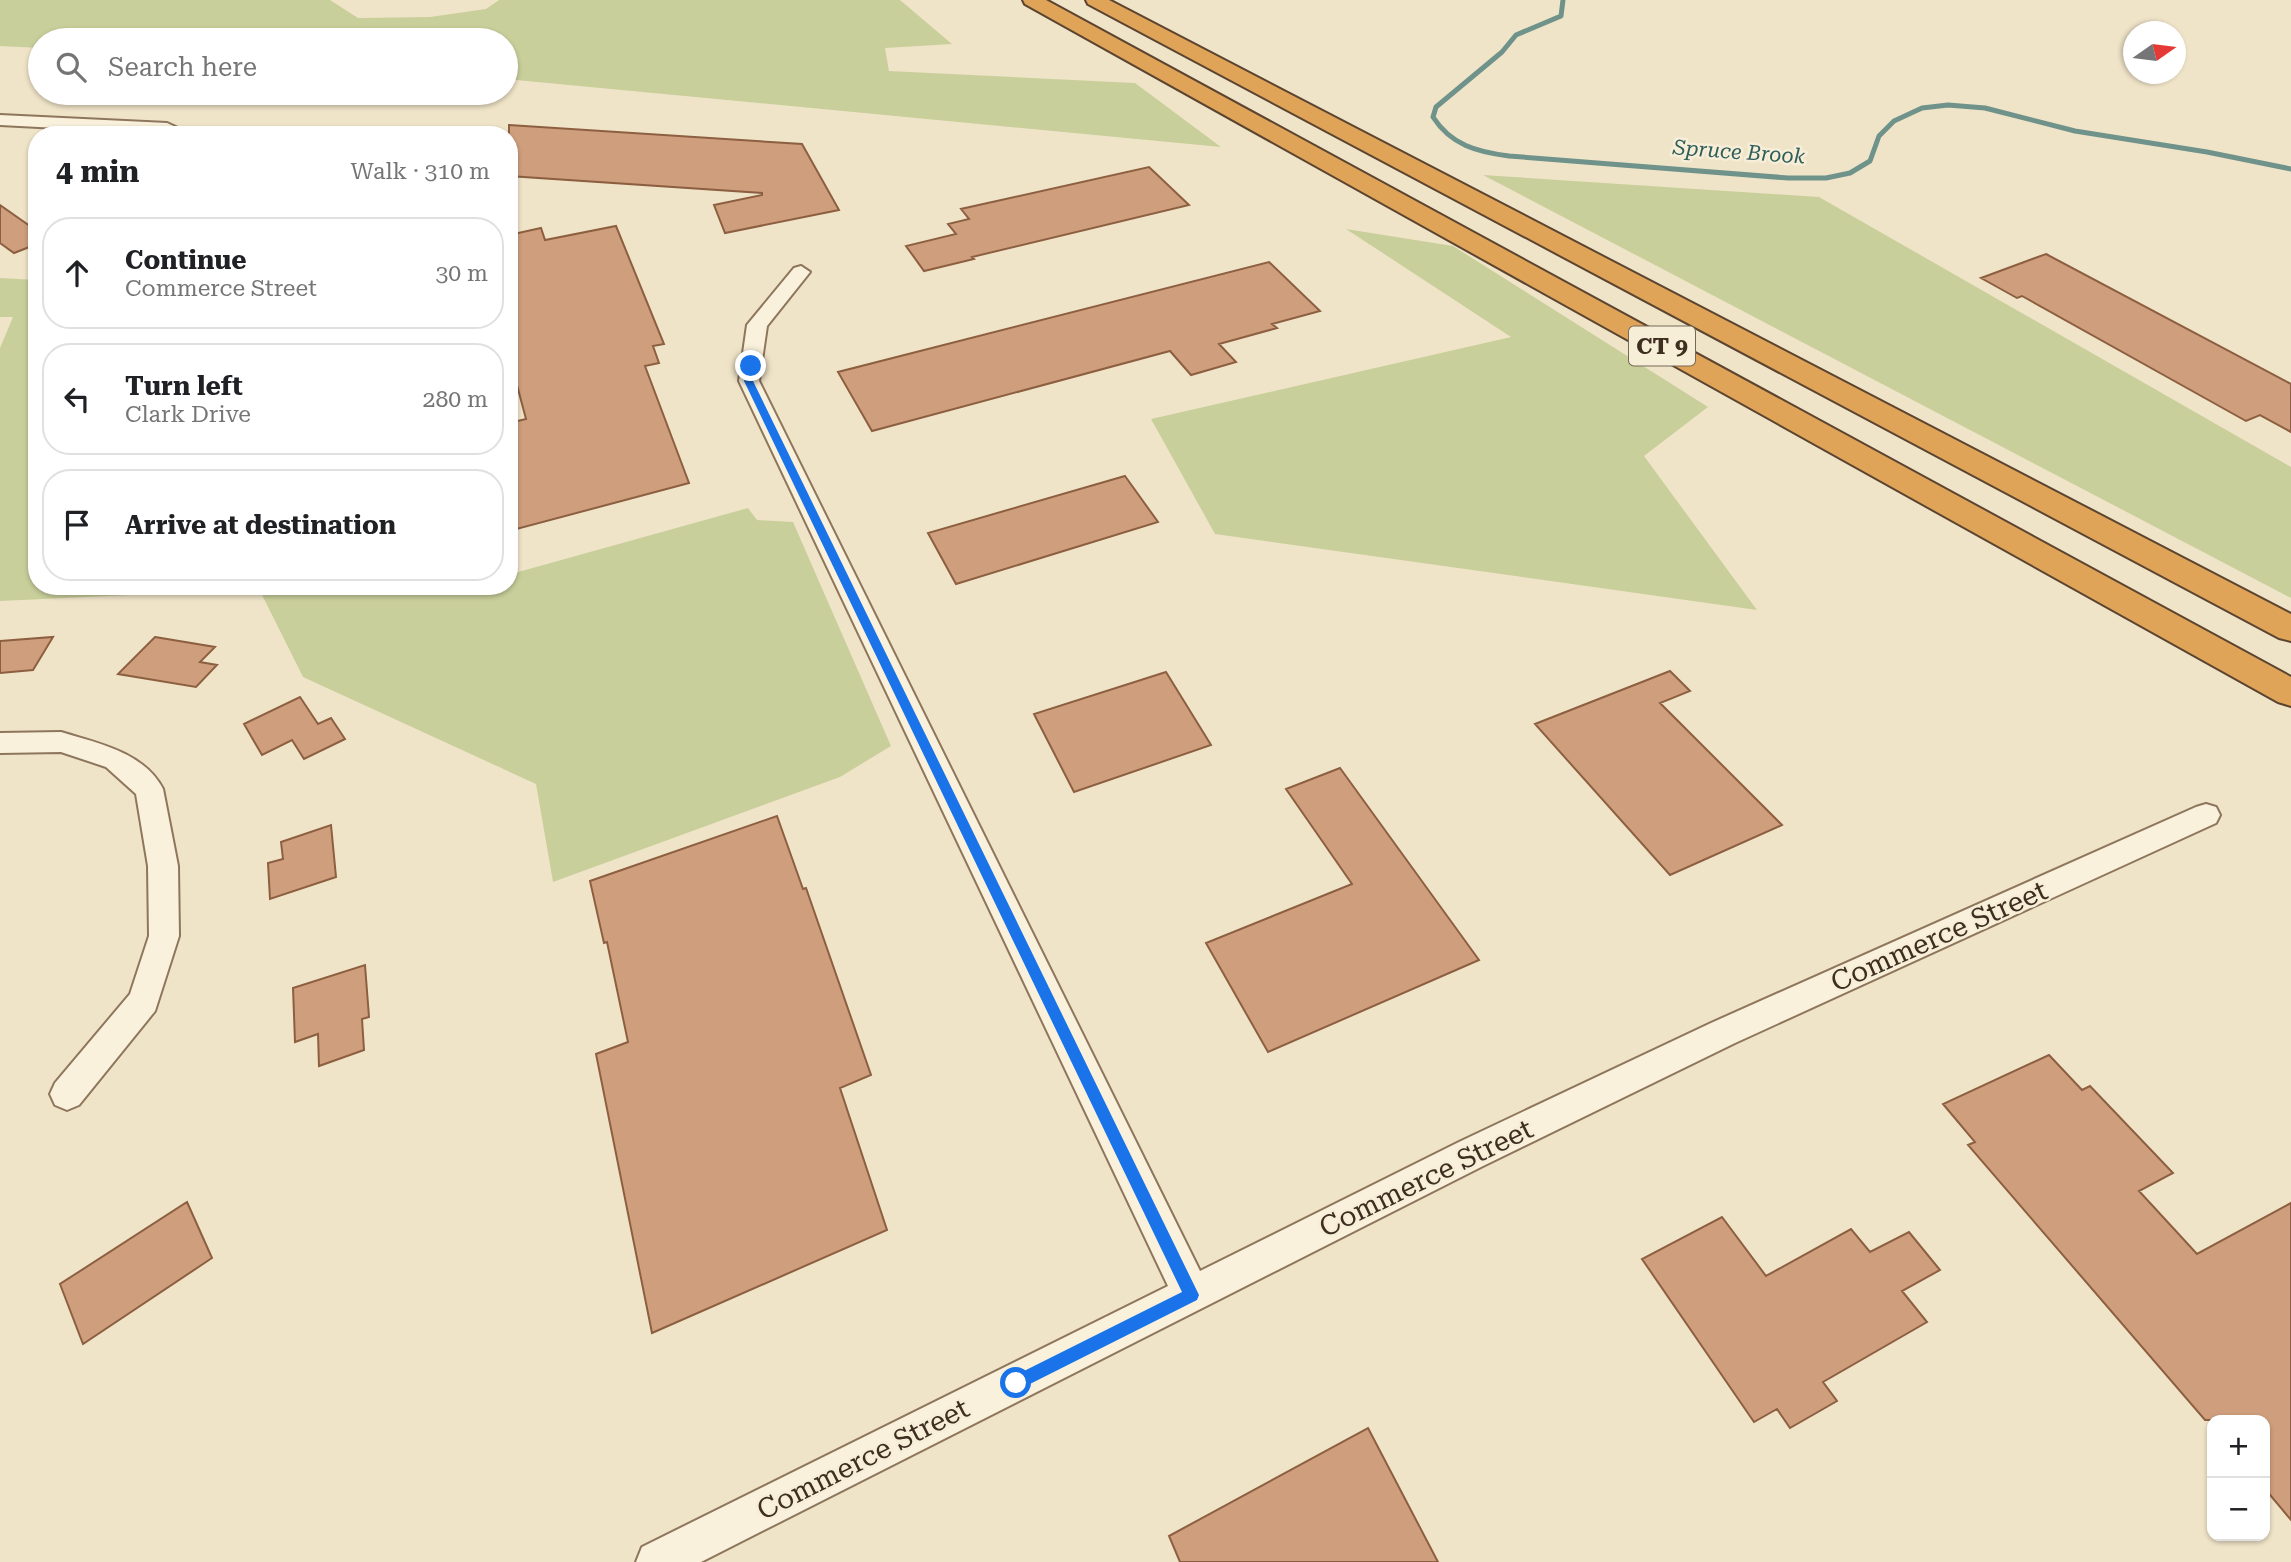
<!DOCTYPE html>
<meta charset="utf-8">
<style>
:root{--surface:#fff;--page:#f2f2f2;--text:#202124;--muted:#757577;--line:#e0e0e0}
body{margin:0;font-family:"Roboto Serif",serif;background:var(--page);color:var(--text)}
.controls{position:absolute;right:21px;bottom:21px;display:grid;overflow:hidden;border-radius:14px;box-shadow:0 2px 5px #0004}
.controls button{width:63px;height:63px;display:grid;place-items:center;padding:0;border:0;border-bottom:2px solid var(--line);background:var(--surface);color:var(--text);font:35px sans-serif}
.compass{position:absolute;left:2123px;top:21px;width:63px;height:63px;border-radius:50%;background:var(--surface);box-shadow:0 2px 5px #0004;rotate:76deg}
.stop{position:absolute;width:21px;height:21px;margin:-16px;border:5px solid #1a73e8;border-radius:50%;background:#fff}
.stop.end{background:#1a73e8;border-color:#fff;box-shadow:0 2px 7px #0008}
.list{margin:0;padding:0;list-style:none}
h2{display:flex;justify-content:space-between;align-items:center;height:91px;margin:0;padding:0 28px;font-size:30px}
h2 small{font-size:23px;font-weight:400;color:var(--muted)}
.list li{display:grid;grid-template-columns:46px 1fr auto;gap:21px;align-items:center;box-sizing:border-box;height:112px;margin:0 14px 14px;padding:0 14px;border:2px solid var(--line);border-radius:28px}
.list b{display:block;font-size:26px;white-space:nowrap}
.list p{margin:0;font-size:23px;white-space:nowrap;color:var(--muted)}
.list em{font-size:23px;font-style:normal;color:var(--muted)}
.icon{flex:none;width:38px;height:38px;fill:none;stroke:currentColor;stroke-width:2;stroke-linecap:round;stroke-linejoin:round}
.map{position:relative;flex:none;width:2291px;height:1562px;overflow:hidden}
.search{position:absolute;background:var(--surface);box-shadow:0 2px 5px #0004;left:28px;top:28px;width:490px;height:77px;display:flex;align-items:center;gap:18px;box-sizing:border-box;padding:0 24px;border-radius:38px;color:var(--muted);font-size:26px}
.panel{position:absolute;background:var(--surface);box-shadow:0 2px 5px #0004;left:28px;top:126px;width:490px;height:469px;border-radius:28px}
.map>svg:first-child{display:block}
.green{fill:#c9cf9b}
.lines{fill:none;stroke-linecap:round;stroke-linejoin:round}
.stream{stroke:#6f938a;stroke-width:5}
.building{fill:#cf9f7d;stroke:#8d5f41;stroke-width:2}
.minor-casing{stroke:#8d765c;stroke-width:4}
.motorway-casing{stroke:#5b4430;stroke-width:4}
.minor{fill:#faf1dc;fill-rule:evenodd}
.motorway{fill:#e0a458;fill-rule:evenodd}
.route{fill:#1a73e8}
.labels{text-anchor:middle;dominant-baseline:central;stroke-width:5;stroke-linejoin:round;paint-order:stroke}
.far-water-label{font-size:21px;font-style:italic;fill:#2f5d5a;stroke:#f7eed8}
.shield{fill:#f7eed8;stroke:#756857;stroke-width:2}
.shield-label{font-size:23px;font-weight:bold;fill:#3d2e20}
.near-street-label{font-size:28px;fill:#3d2e20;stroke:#f7eed8}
</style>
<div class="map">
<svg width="2291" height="1562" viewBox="0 0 2291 1562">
<rect width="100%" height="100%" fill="#f0e4c8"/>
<path class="green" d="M 0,0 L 330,0 L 358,18 L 430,17 L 486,9 L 499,0 L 900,0 L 952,44 L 885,48 L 889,71 L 1135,83 L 1221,147 L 506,79 L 506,40 L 40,40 L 40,48 L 0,46 Z
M 1483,175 L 1819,197 L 2291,467 L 2291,598 Z
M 1346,229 L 1453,246 L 1708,407 L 1644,456 L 1757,610 L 1215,534 L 1151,419 L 1511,337 Z
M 0,278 L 37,280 L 37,586 L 486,586 L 502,591 L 505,586 L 509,586 L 511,574 L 748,508 L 757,520 L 793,522 L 891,746 L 840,777 L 553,882 L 536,784 L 303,677 L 259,589 L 0,601 L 0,348 L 13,317 L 0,317 Z"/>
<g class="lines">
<path class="stream" d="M 1563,0 L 1561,16 L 1516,35 L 1502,52 L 1436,107 L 1433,117 C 1451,145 1477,152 1509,156 L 1788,178 L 1826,178 L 1850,173 L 1870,161 L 1879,136 L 1894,121 L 1922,108 L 1948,105 L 1985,108 L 2075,131 L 2207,152 L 2291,169"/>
</g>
<path class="building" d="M 509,125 L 802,144 L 839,210 L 725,233 L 714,205 L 762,195 L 762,193 L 509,176 Z
M 1149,167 L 1189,205 L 972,257 L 974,259 L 924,271 L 906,246 L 956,234 L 948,224 L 969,219 L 961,209 Z
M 0,205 L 37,231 L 37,244 L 14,253 L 0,243 Z
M 616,226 L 664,344 L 653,346 L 659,363 L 645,366 L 689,483 L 509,531 L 509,423 L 526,419 L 509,355 L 509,235 L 541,228 L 545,240 Z
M 2046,254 L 2291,384 L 2291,432 L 2260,415 L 2246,421 L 2022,296 L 2017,298 L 1981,278 Z
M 1269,262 L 1320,311 L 1272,324 L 1277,328 L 1219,344 L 1236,362 L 1191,375 L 1170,351 L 872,431 L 838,372 Z
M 1125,476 L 1158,522 L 956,584 L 928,533 Z
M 53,637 L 33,670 L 0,673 L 0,641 Z
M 155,637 L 215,647 L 200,662 L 217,665 L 196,687 L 118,674 Z
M 1670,671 L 1690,691 L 1660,703 L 1782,825 L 1670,875 L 1535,724 Z
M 1166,672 L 1211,745 L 1074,792 L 1034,714 Z
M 300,697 L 318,724 L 331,718 L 345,739 L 304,759 L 292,740 L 262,755 L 244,724 Z
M 1340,768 L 1479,960 L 1268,1052 L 1206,943 L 1352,884 L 1286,789 Z
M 777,816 L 803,889 L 806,888 L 871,1075 L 840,1088 L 887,1230 L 652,1333 L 596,1054 L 628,1042 L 607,942 L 604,943 L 590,881 Z
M 331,825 L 336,877 L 270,899 L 268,863 L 283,859 L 281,842 Z
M 365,965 L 369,1017 L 362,1019 L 364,1050 L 319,1066 L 318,1034 L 295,1042 L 293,988 Z
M 2049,1055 L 2082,1090 L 2090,1086 L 2173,1173 L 2139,1191 L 2197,1254 L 2291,1203 L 2291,1520 L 2265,1489 L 2265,1420 L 2205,1420 L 1968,1145 L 1975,1142 L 1943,1104 Z
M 187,1202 L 212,1258 L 83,1344 L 60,1284 Z
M 1722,1217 L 1766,1276 L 1851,1229 L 1870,1252 L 1909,1232 L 1940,1270 L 1902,1291 L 1927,1322 L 1823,1382 L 1837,1401 L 1790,1428 L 1777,1409 L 1754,1422 L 1642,1259 Z
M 1368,1428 L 1438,1562 L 1180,1562 L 1169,1536 Z"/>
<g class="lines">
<g class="minor-casing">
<path id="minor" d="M 0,115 L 167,123 L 193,135 L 0,125 Z
M 801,266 L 810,272 L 767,326 L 759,381 L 1200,1271 L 1459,1142 L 1711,1023 L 2196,807 L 2206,804 L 2216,807 L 2220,815 L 2216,823 L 1735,1043 L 1483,1166 L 701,1562 L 636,1562 L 642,1547 L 1168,1286 L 739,381 L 747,325 L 794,268 Z
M 61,732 C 97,743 144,752 163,789 L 178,866 L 179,936 L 155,1011 L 79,1105 L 67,1110 L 55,1105 L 50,1094 L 55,1083 L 130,994 L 149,936 L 148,866 L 136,794 L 106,767 L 61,752 L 0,753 L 0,733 Z"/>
</g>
<g class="motorway-casing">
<path id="motorway" d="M 1023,0 L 1046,0 L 2291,677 L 2291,706 L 2278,702 L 1025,4 Z
M 1086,0 L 1109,0 L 2291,614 L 2291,641 L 2279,638 L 1088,4 Z"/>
</g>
<use href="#minor" class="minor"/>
<use href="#motorway" class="motorway"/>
</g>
<path class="route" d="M 751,364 L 755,366 L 753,381 L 1199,1295 L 1197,1300 L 1016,1391 L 1010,1389 L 1008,1383 L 1010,1378 L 1182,1292 L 744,381 L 747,366 Z"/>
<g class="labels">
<g class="far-water-label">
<text transform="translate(1739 152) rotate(4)">Spruce Brook</text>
</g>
<rect class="shield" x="1629" y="326.5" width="66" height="39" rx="5"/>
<g class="shield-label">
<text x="1662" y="346">CT 9</text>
</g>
<g class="near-street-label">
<text transform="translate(1939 936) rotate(-24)">Commerce Street</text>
<text transform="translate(1426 1178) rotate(-26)">Commerce Street</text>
<text transform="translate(863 1459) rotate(-27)">Commerce Street</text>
</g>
</g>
</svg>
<div class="controls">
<button>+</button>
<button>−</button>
</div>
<svg class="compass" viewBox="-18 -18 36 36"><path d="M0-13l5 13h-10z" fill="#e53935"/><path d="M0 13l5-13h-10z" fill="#757577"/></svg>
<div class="stop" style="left:1016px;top:1383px"></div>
<div class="stop end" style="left:751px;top:366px"></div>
<div class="search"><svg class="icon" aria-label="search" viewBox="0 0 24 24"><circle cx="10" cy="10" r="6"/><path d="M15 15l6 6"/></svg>Search here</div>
<section class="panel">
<h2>4 min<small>Walk · 310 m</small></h2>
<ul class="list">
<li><svg class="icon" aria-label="ahead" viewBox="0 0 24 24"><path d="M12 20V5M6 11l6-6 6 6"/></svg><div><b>Continue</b><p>Commerce Street</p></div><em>30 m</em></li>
<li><svg class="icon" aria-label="left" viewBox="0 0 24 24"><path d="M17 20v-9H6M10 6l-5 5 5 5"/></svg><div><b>Turn left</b><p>Clark Drive</p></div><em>280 m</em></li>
<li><svg class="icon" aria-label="arrive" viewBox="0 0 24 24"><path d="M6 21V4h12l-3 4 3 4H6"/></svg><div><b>Arrive at destination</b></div></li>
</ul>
</section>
</div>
